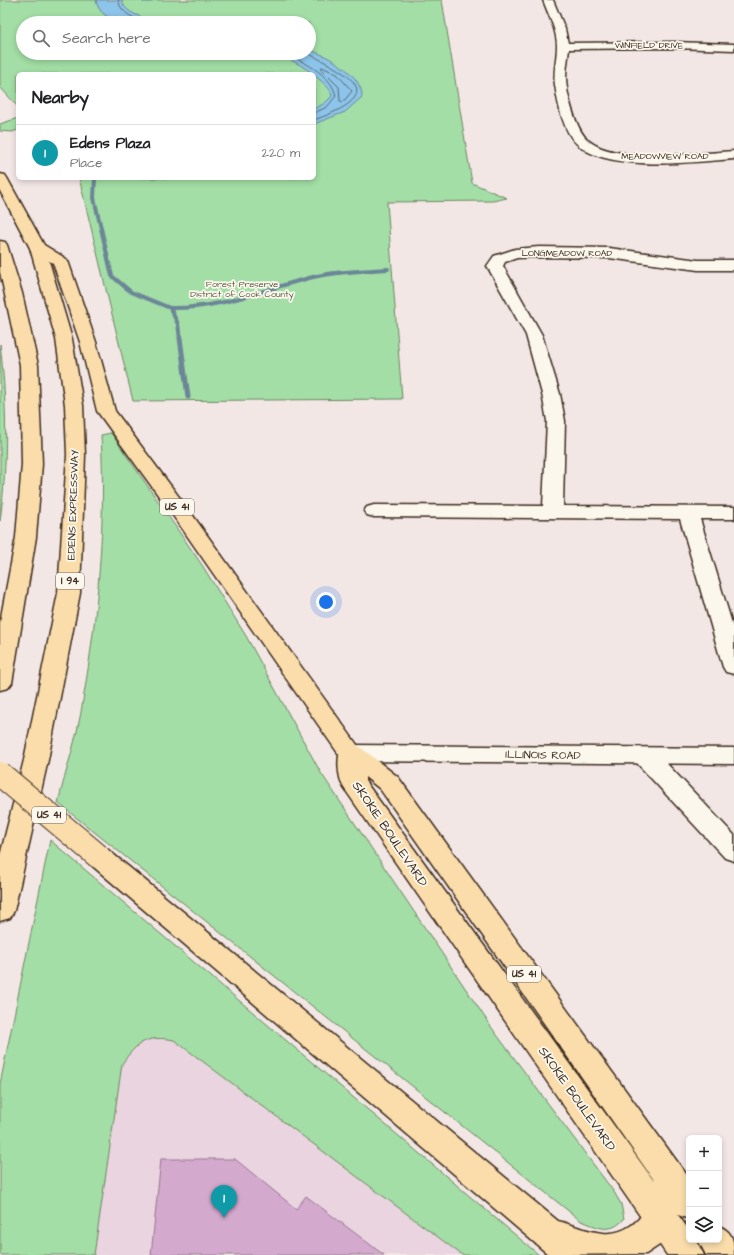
<!DOCTYPE html>
<meta charset="utf-8">
<style>
:root{--surface:#fff;--page:#f2f2f2;--text:#202124;--muted:#757577;--line:#e0e0e0;--accent:#ea580c}
body{margin:0;font-family:"Architects Daughter",sans-serif;background:var(--page);color:var(--text)}
.controls{position:absolute;right:12px;bottom:12px;display:grid;overflow:hidden;border-radius:6px;box-shadow:0 2px 6px #0003}
.controls button{width:36px;height:36px;display:grid;place-items:center;padding:0;border:0;border-bottom:1px solid var(--line);background:var(--surface);color:var(--text);font:20px sans-serif}
.you{position:absolute;left:326px;top:602px;width:14px;height:14px;margin:-10px;border:3px solid #fff;border-radius:50%;background:#1a73e8;box-shadow:0 0 0 6px #1a73e833}
.badge{display:grid;place-items:center;width:26px;height:26px;border-radius:50%;background:var(--accent);color:#fff;font-size:13px;font-weight:700}
.pin{position:absolute;translate:-50% -33px;filter:drop-shadow(0 1px 2px #0008)}
.pin::after{content:'';position:absolute;top:21px;width:14px;height:12px;background:inherit;clip-path:polygon(0 0,100% 0,50% 100%)}
.list{margin:0;padding:0;list-style:none}
h2{display:flex;justify-content:space-between;align-items:center;height:52px;margin:0;padding:0 16px;font-size:17px}
h2 small{font-size:13px;font-weight:400;color:var(--muted)}
.list li{display:grid;grid-template-columns:26px 1fr auto;gap:12px;align-items:center;box-sizing:border-box;height:56px;padding:0 16px;border-top:1px solid var(--line)}
.list b{display:block;font-size:15px;white-space:nowrap}
.list p{margin:0;font-size:13px;white-space:nowrap;color:var(--muted)}
.list em{font-size:13px;font-style:normal;color:var(--muted)}
.icon{flex:none;width:22px;height:22px;fill:none;stroke:currentColor;stroke-width:2;stroke-linecap:round;stroke-linejoin:round}
.map{position:relative;flex:none;width:734px;height:1255px;overflow:hidden}
.search{position:absolute;background:var(--surface);box-shadow:0 2px 6px #0003;left:16px;top:16px;width:300px;height:44px;display:flex;align-items:center;gap:10px;box-sizing:border-box;padding:0 14px;border-radius:22px;color:var(--muted);font-size:15px}
.panel{position:absolute;background:var(--surface);box-shadow:0 2px 6px #0003;left:16px;top:72px;width:300px;height:108px;border-radius:6px}
.map>svg:first-child{display:block}
.built{fill:#ead4df}
.green{fill:#a2dea5;stroke:#6e8462;fill-rule:evenodd}
.water{fill:#8cc4ea;stroke:#6c8698}
.pier{fill:#f3e7e6}
.lines{fill:none;stroke-linecap:round;stroke-linejoin:round}
.shore{stroke:#5b6870;stroke-width:1}
.stream-far2{stroke:#6c8698;stroke-width:3}
.stream-far1{stroke:#6c8698;stroke-width:4}
.stream{stroke:#6c8698;stroke-width:5}
.building{fill:#d4a9ce;stroke:#947690}
.minor-casing{stroke:#3b2a1e;stroke-width:3}
.tertiary-casing{stroke:#3b2a1e;stroke-width:3}
.primary-casing{stroke:#3b2a1e;stroke-width:3}
.motorway-casing{stroke:#3b2a1e;stroke-width:3}
.minor{fill:#fbf7ec;fill-rule:evenodd}
.tertiary{fill:#fbf7ec;fill-rule:evenodd}
.primary{fill:#faddab;fill-rule:evenodd}
.motorway{fill:#faddab;fill-rule:evenodd}
.motorway-bridge-casing{stroke:#3b2a1e;stroke-width:26;stroke-linecap:butt}
.motorway-bridge{stroke:#faddab;stroke-width:24}
.labels{text-anchor:middle;dominant-baseline:central;stroke-width:3.5;stroke-linejoin:round;paint-order:stroke}
.far-street-label{font-size:9px;fill:#3b2a1e;stroke:#fbf7ec}
.far-park-label{font-size:9px;fill:#555740;stroke:#fbf7ec}
.shield{fill:#fbf7ec;stroke:#75685c;stroke-width:1}
.shield-label{font-size:10px;font-weight:bold;fill:#3b2a1e}
.street-label{font-size:11px;fill:#3b2a1e;stroke:#fbf7ec}
.near-street-label{font-size:13px;fill:#3b2a1e;stroke:#fbf7ec}
</style>
<div class="map">
<svg width="734" height="1255" viewBox="0 0 734 1255">
<rect width="100%" height="100%" fill="#f3e7e6"/>
<filter id="ink" filterUnits="userSpaceOnUse"><feTurbulence type="fractalNoise" baseFrequency=".025" numOctaves="2"/><feDisplacementMap in="SourceGraphic" scale="8" xChannelSelector="R" yChannelSelector="G"/><feConvolveMatrix kernelMatrix="1 2 1 2 8 2 1 2 1" color-interpolation-filters="sRGB"/></filter>
<g filter="url(#ink)">
<path class="built" d="M 159,1037 L 174,1040 L 462,1255 L 94,1255 L 122,1064 L 131,1050 L 144,1040 Z"/>
<path class="green" d="M 0,0 L 442,0 L 472,183 L 507,198 L 493,201 L 387,202 L 402,399 L 133,401 L 79,178 L 314,178 L 314,74 L 18,74 L 18,107 L 0,87 ZM 23,23 L 309,23 L 309,53 L 23,53 Z
M 18,118 L 18,130 L 12,132 L 0,131 L 0,124 Z
M 0,344 C 7,402 8,462 0,521 Z
M 111,433 L 202,565 L 246,636 L 321,773 L 494,1031 L 614,1192 L 621,1204 L 624,1219 C 610,1235 598,1227 581,1221 L 58,803 C 66,769 78,735 83,700 C 98,613 106,523 101,435 Z
M 50,840 L 539,1255 L 462,1255 L 174,1040 C 147,1035 137,1042 122,1064 L 94,1255 L 0,1255 L 0,1084 Z"/>
<path class="water" d="M 96,0 L 122,0 C 124,15 149,19 161,23 C 141,23 100,27 96,0 Z
M 309,50 C 328,55 363,75 362,97 L 345,112 L 314,124 L 314,109 L 325,103 L 332,96 C 330,87 325,85 319,79 C 302,64 288,57 265,53 L 309,53 Z"/>
<path class="pier" d="M 9,162 L 18,175 L 0,178 L 0,163 Z"/>
<g class="lines">
<path class="shore" d="M 118,0 C 121,15 136,19 149,23
M 282,53 C 301,60 332,74 336,96 L 327,107 L 314,113
M 307,53 C 356,77 386,95 314,120
M 322,67 L 337,74 L 352,91 L 343,102 L 340,101 L 339,87 L 322,70 Z"/>
<path class="stream-far2" d="M 143,1 L 151,1"/>
<path class="stream-far1" d="M 95,178 L 94,198 L 112,276 L 131,292 L 170,308 L 178,324 L 180,339
M 170,308 C 220,309 262,290 309,278 C 335,271 362,271 388,269"/>
<path class="stream" d="M 180,338 L 188,397"/>
</g>
<path class="building" d="M 161,1159 L 235,1159 L 296,1209 L 306,1196 L 384,1255 L 151,1255 Z"/>
<g class="lines">
<g class="minor-casing">
<path id="minor" d="M 543,0 L 553,0 L 565,29 L 568,43 L 673,42 L 734,44 L 734,50 L 673,48 L 569,49 C 568,59 566,68 566,77 C 566,93 575,125 585,137 C 608,165 700,153 734,151 L 734,159 C 695,162 607,173 577,144 C 563,131 558,104 555,85 C 553,72 557,59 557,46 C 557,30 548,14 543,0 Z
M 539,247 L 609,248 L 698,260 L 734,260 L 734,270 L 698,270 L 609,258 L 539,257 L 517,258 L 505,262 L 503,266 L 542,335 L 560,394 L 565,421 L 563,506 L 734,507 L 734,519 L 700,519 L 734,630 L 734,674 L 726,672 L 723,667 L 680,519 L 374,517 L 367,515 L 364,511 L 367,507 L 374,505 L 543,506 L 547,421 L 542,394 L 526,335 L 487,266 L 494,256 L 515,249 Z
M 645,748 L 654,750 L 734,835 L 734,861 L 725,858 L 636,762 L 633,756 L 636,750 Z"/>
</g>
<g class="tertiary-casing">
<path id="tertiary" d="M 351,745 L 734,748 L 734,764 L 351,761 L 342,759 L 339,753 L 342,747 Z"/>
</g>
<g class="primary-casing">
<path id="primary" d="M 351,745 L 360,747 L 398,777 L 689,1178 L 689,1219 L 678,1215 L 689,1230 L 689,1240 L 696,1240 L 704,1255 L 667,1255 L 344,788 C 338,778 336,757 342,747 ZM 365,777 L 380,789 L 672,1206 L 365,781 Z
M 719,1226 C 733,1232 734,1241 734,1255 L 706,1255 L 698,1240 L 719,1240 Z"/>
</g>
<g class="motorway-casing">
<path id="motorway" d="M 0,174 L 5,175 L 7,178 L 44,245 L 65,258 L 68,261 L 96,342 L 115,411 L 194,517 L 363,753 L 360,759 L 351,761 L 342,759 L 179,524 L 97,411 L 80,342 L 53,263 L 49,261 L 72,339 L 83,405 L 85,455 L 80,593 L 48,760 L 14,911 L 10,918 L 0,921 L 0,856 L 24,760 L 58,593 L 67,455 L 65,405 L 56,339 L 30,248 L 0,191 Z
M 0,241 L 5,242 L 7,245 L 22,293 L 38,365 L 42,464 L 36,537 L 12,683 L 8,688 L 0,690 L 0,622 L 16,537 L 22,464 L 20,365 L 0,272 Z
M 98,846 L 107,849 L 558,1221 C 573,1225 589,1232 603,1233 C 624,1235 642,1221 648,1203 C 652,1191 652,1179 658,1167 L 669,1163 L 680,1167 L 685,1177 L 680,1206 L 661,1244 L 646,1254 L 549,1255 L 89,863 L 85,856 L 89,849 Z"/>
</g>
<use href="#minor" class="minor"/>
<use href="#tertiary" class="tertiary"/>
<use href="#primary" class="primary"/>
<use href="#motorway" class="motorway"/>
<g class="motorway-bridge-casing">
<path id="motorway-bridge" d="M 0,774 L 98,856"/>
</g>
<use href="#motorway-bridge" class="motorway-bridge"/>
</g>
</g>
<g class="labels">
<g class="far-street-label">
<text x="649" y="45">WINFIELD DRIVE</text>
<text x="665" y="156">MEADOWVIEW ROAD</text>
<text x="567" y="253">LONGMEADOW ROAD</text>
</g>
<g class="far-park-label">
<text x="242" y="284">Forest Preserve<tspan x="242" dy="10">District of Cook County</tspan></text>
</g>
<g class="shield">
<rect x="160" y="499" width="34" height="16" rx="3"/>
<rect x="56" y="573" width="28" height="16" rx="3"/>
<rect x="32" y="807" width="34" height="16" rx="3"/>
<rect x="507" y="966" width="34" height="16" rx="3"/>
</g>
<g class="shield-label">
<text x="177" y="507">US 41</text>
<text x="70" y="581">I 94</text>
<text x="49" y="815">US 41</text>
<text x="524" y="974">US 41</text>
</g>
<g class="street-label">
<text transform="translate(73 505) rotate(-88)">EDENS EXPRESSWAY</text>
<text transform="translate(543 755) rotate(1)">ILLINOIS ROAD</text>
</g>
<g class="near-street-label">
<text transform="translate(390 834) rotate(56)">SKOKIE BOULEVARD</text>
<text transform="translate(577 1099) rotate(55)">SKOKIE BOULEVARD</text>
</g>
</g>
</svg>
<div class="controls">
<button>+</button>
<button>−</button>
<button><svg class="icon" aria-label="layers" viewBox="0 0 24 24"><path d="M12 4l9 5-9 5-9-5zM3 14l9 5 9-5"/></svg></button>
</div>
<div class="you"></div>
<div class="pin badge" style="left:224px;top:1218px;background:#0f9aa8">1</div>
<div class="search"><svg class="icon" aria-label="search" viewBox="0 0 24 24"><circle cx="10" cy="10" r="6"/><path d="M15 15l6 6"/></svg>Search here</div>
<section class="panel">
<h2>Nearby<small></small></h2>
<ul class="list">
<li><span class="badge" style="background:#0f9aa8">1</span><div><b>Edens Plaza</b><p>Place</p></div><em>220 m</em></li>
</ul>
</section>
</div>
